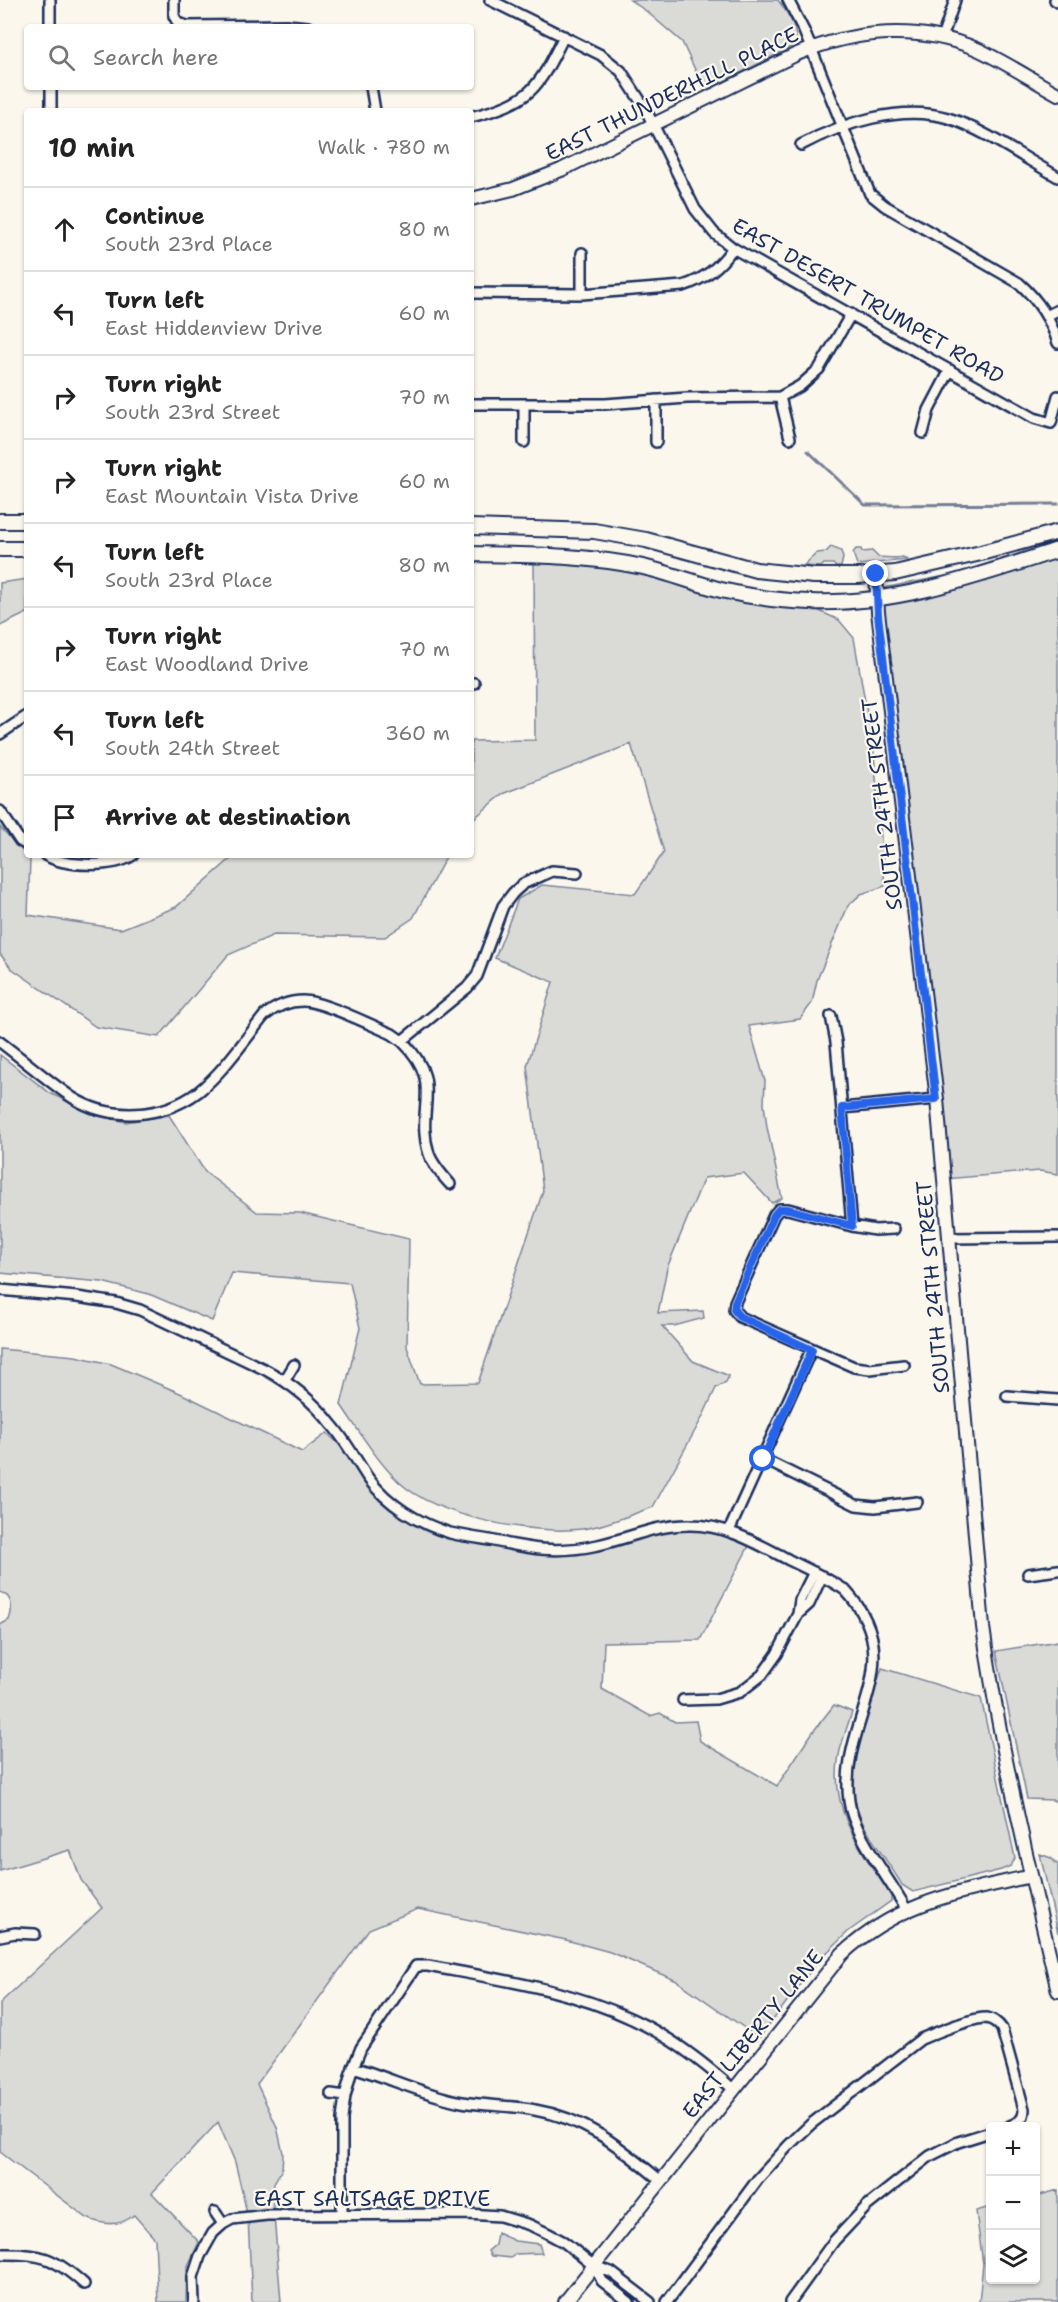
<!DOCTYPE html>
<meta charset="utf-8">
<style>
:root{--surface:#fff;--page:#f6f6f6;--text:#222;--muted:#767676;--line:#e0e0e0}
body{margin:0;font-family:"Shantell Sans",sans-serif;background:var(--page);color:var(--text)}
.controls{position:absolute;right:18px;bottom:18px;display:grid;overflow:hidden;border-radius:6px;box-shadow:0 2px 4px #0004}
.controls button{width:54px;height:54px;display:grid;place-items:center;padding:0;border:0;border-bottom:2px solid var(--line);background:var(--surface);color:var(--text);font:30px sans-serif}
.stop{position:absolute;width:18px;height:18px;margin:-14px;border:4px solid #2563eb;border-radius:50%;background:#fff}
.stop.end{background:#2563eb;border-color:#fff;box-shadow:0 2px 6px #0008}
.list{margin:0;padding:0;list-style:none}
h2{display:flex;justify-content:space-between;align-items:center;height:78px;margin:0;padding:0 24px;font-size:26px}
h2 small{font-size:20px;font-weight:400;color:var(--muted)}
.list li{display:grid;grid-template-columns:39px 1fr auto;gap:18px;align-items:center;box-sizing:border-box;height:84px;padding:0 24px;border-top:2px solid var(--line)}
.list b{display:block;font-size:22px;white-space:nowrap}
.list p{margin:0;font-size:20px;white-space:nowrap;color:var(--muted)}
.list em{font-size:20px;font-style:normal;color:var(--muted)}
.icon{flex:none;width:33px;height:33px;fill:none;stroke:currentColor;stroke-width:2;stroke-linecap:round;stroke-linejoin:round}
.map{position:relative;flex:none;width:1058px;height:2302px;overflow:hidden}
.search{position:absolute;background:var(--surface);box-shadow:0 2px 4px #0004;left:24px;top:24px;width:450px;height:66px;display:flex;align-items:center;gap:15px;box-sizing:border-box;padding:0 21px;border-radius:6px;color:var(--muted);font-size:22px}
.panel{position:absolute;background:var(--surface);box-shadow:0 2px 4px #0004;left:24px;top:108px;width:450px;height:750px;border-radius:6px}
.map>svg:first-child{display:block}
.green{fill:#dadad7;stroke:#7a849a;stroke-width:1.5}
.lines{fill:none;stroke-linecap:round;stroke-linejoin:round}
.stream{stroke:#747e96;stroke-width:3}
.minor-casing{stroke:#1b2f5e;stroke-width:14}
.tertiary-casing{stroke:#1b2f5e;stroke-width:16}
.secondary-casing{stroke:#1b2f5e;stroke-width:18}
.minor{stroke:#fbf7ec;stroke-width:9}
.tertiary{stroke:#fbf7ec;stroke-width:12}
.secondary{stroke:#fbf7ec;stroke-width:14}
.route{stroke:#2563eb;stroke-width:8}
.labels{text-anchor:middle;dominant-baseline:central;stroke-width:4.5;stroke-linejoin:round;paint-order:stroke}
.street-label{font-size:21px;fill:#1b2f5e;stroke:#fbf7ec}
</style>
<div class="map">
<svg width="1058" height="2302" viewBox="0 0 1058 2302">
<rect width="100%" height="100%" fill="#fbf7ec"/>
<filter id="ink" filterUnits="userSpaceOnUse"><feTurbulence type="fractalNoise" baseFrequency=".0167" numOctaves="2"/><feDisplacementMap in="SourceGraphic" scale="12" xChannelSelector="R" yChannelSelector="G"/><feConvolveMatrix kernelMatrix="1 2 1 2 8 2 1 2 1" color-interpolation-filters="sRGB"/></filter>
<g filter="url(#ink)">
<path class="green" d="M 630,0 L 778,0 C 787,12 800,30 795,45 L 705,91 L 682,42 L 646,11 Z
M 1058,541 L 1058,1174 L 1040,1171 L 944,1179 L 877,589 L 951,575 Z
M 831,547 L 841,551 L 843,558 L 841,567 L 836,567 L 833,564 L 824,564 L 821,567 L 803,566 L 817,553 L 826,552 Z
M 856,549 L 861,549 L 862,552 L 872,551 L 878,557 C 886,557 897,559 903,557 L 907,560 L 857,565 L 853,553 Z
M 534,561 C 629,564 721,589 813,608 L 839,620 L 854,638 L 874,753 L 885,886 L 861,894 L 848,906 L 817,980 L 812,1003 L 800,1019 L 749,1026 L 765,1081 L 764,1104 L 767,1127 L 782,1198 L 772,1203 L 744,1173 L 704,1178 L 667,1268 L 658,1313 L 703,1311 L 704,1318 L 674,1326 L 662,1326 L 693,1361 L 729,1376 L 726,1382 L 716,1388 L 702,1418 L 653,1507 C 632,1514 603,1527 582,1529 C 532,1535 437,1517 399,1482 C 376,1460 359,1431 341,1405 L 360,1328 L 350,1283 L 232,1273 L 212,1321 L 149,1294 L 102,1282 L 0,1273 L 0,1055 L 50,1093 L 92,1114 L 126,1122 L 169,1115 L 205,1172 L 257,1212 L 300,1213 L 409,1239 L 407,1347 L 420,1384 L 478,1383 L 543,1191 L 527,1066 L 553,982 L 495,958 L 518,899 L 542,885 L 635,894 L 664,852 L 631,744 L 503,794 L 471,821 L 471,741 L 535,740 Z
M 27,579 L 27,613 L 0,626 L 0,583 Z
M 0,827 L 30,859 L 28,915 L 121,929 L 176,907 L 235,855 L 447,855 L 413,918 L 385,937 L 274,935 L 228,955 L 159,1037 L 96,1027 L 11,968 L 0,954 Z
M 0,1349 L 75,1356 L 111,1364 L 180,1393 L 302,1452 L 327,1433 L 357,1461 L 370,1480 L 425,1523 L 557,1551 L 692,1525 L 752,1540 L 700,1640 L 604,1642 L 602,1689 L 650,1716 L 660,1713 L 675,1722 L 696,1721 L 700,1741 L 777,1786 L 812,1733 L 834,1705 L 852,1712 C 847,1728 840,1745 838,1761 C 831,1814 864,1854 891,1896 L 891,1901 L 849,1931 L 819,1960 L 759,2038 L 677,1981 L 610,1952 L 566,1940 L 418,1909 L 369,1929 L 257,2084 L 277,2127 L 283,2153 L 282,2169 L 274,2183 L 273,2203 L 281,2302 L 252,2302 L 248,2217 L 235,2162 L 218,2122 L 152,2193 L 199,2242 L 187,2268 L 186,2302 L 158,2302 L 155,2239 L 134,2215 C 120,2227 103,2225 87,2218 L 0,2152 L 0,2003 L 102,1908 L 81,1880 L 70,1850 L 0,1871 L 0,1625 L 9,1620 C 13,1609 13,1596 0,1592 Z
M 1058,1641 L 1058,1803 L 1053,1800 L 1027,1799 L 996,1651 Z
M 882,1668 L 981,1698 L 1015,1858 L 1011,1866 L 1001,1870 L 913,1892 L 902,1885 C 890,1864 869,1838 860,1817 C 840,1768 867,1715 882,1668 Z
M 1040,1854 L 1051,1858 L 1058,1865 L 1058,1933 Z
M 1058,2190 L 1058,2302 L 979,2302 L 983,2264 L 976,2211 L 990,2207 L 990,2280 L 1036,2280 L 1036,2196 Z
M 497,2233 L 515,2241 L 539,2244 L 542,2253 L 515,2254 L 511,2258 L 491,2256 L 488,2251 L 495,2245 Z"/>
<g class="lines">
<path class="stream" d="M 808,451 L 865,505 L 1058,504"/>
<g class="minor-casing">
<path id="minor" d="M 50,0 L 50,27
M 174,0 L 174,16 L 178,23 L 187,26 L 287,25 L 308,27
M 490,0 L 601,55 L 621,71 L 645,108 L 695,209 L 714,233 L 733,248 L 1034,418 L 1051,423 L 1058,396
M 788,0 L 804,31 L 870,194 L 885,206 L 1019,283 C 1037,299 1051,320 1058,343
M 1055,0 L 1058,2
M 942,38 L 955,0
M 51,87 L 51,111
M 371,87 L 375,111
M 471,117 C 531,101 537,91 564,36
M 801,145 C 842,123 902,104 948,118 C 981,128 1026,159 1058,177
M 582,253 L 582,294
M 471,293 L 582,294 L 683,286 C 705,279 719,267 733,248
M 1046,316 L 1058,310
M 780,397 L 790,438
M 656,400 L 656,442
M 471,404 L 605,404 L 687,398 L 780,397 L 800,386 L 819,369 L 851,314
M 524,404 L 524,442
M 923,433 L 929,410 L 950,370
M 471,683 L 474,683
M 0,734 L 27,716
M 0,811 L 20,841 L 27,845
M 45,855 C 65,867 114,868 133,855
M 831,1016 L 836,1042 L 852,1226
M 0,1042 C 24,1060 48,1081 73,1098 C 110,1121 162,1119 198,1092 C 223,1072 244,1041 264,1016 C 275,1007 288,1001 303,1001 C 322,1001 371,1025 392,1034 L 402,1041
M 842,1108 L 937,1099
M 450,1184 C 442,1175 433,1165 429,1154 C 414,1107 446,1084 402,1041 L 467,988 L 477,976 L 503,906 L 513,893 L 523,884 L 552,871 L 577,873
M 894,1229 L 875,1230 L 852,1226 L 788,1209 L 779,1209 L 774,1215 L 735,1302 L 734,1310 L 740,1317 L 854,1367 L 870,1369 L 904,1365
M 948,1238 L 1058,1237
M 0,1290 L 77,1297 L 116,1303 L 140,1310 L 266,1370 C 292,1384 314,1402 332,1425 C 346,1441 356,1460 368,1478 C 387,1504 419,1524 450,1533 C 463,1536 477,1538 490,1540 C 531,1549 556,1554 598,1545 C 630,1538 658,1524 691,1525 C 727,1525 758,1544 789,1560 C 808,1569 827,1578 845,1590 C 913,1663 838,1721 849,1801 C 853,1834 890,1879 906,1909
M 285,1380 L 294,1365
M 1007,1396 L 1058,1400
M 763,1459 L 856,1505 L 875,1507 L 917,1502
M 729,1531 L 811,1350
M 1028,1574 L 1058,1570
M 798,1614 L 809,1604 L 822,1576
M 683,1700 L 716,1699 L 740,1692 L 762,1675 L 777,1654 L 798,1614 L 800,1600 L 814,1572
M 0,1936 L 15,1933 L 35,1934
M 353,2067 C 390,2078 425,2095 462,2102 C 486,2106 511,2105 535,2110 C 588,2119 621,2148 661,2181
M 331,2094 L 345,2096
M 215,2212 L 223,2224
M 342,2215 L 342,2119 L 345,2096 L 351,2073 L 361,2048 L 416,1966 L 428,1966 C 497,1979 568,1989 632,2019 C 669,2036 703,2062 733,2089
M 0,2254 C 40,2253 54,2257 84,2284
M 594,2266 L 602,2281 L 629,2302
M 194,2302 L 193,2277 L 200,2256 L 213,2233 L 223,2224 L 232,2219 L 267,2215 L 467,2214 L 500,2216 L 530,2225 L 547,2233 L 564,2242 L 594,2266 L 611,2272 L 650,2302
M 667,2302 L 758,2179 L 789,2145 L 811,2124 L 921,2039 C 935,2033 972,2018 986,2018 C 994,2019 998,2023 1002,2029 L 1024,2109 C 1024,2120 1019,2122 1010,2126
M 790,2302 L 834,2241 L 867,2206 L 930,2156 L 958,2142 L 990,2132"/>
</g>
<g class="tertiary-casing">
<path id="tertiary" d="M 471,199 L 513,189 L 561,170 L 797,54 C 855,30 918,24 977,49 C 1005,62 1031,79 1058,94
M 876,574 L 878,612 L 937,1099 L 983,1627 C 1000,1750 1030,1870 1058,1991
M 565,2302 L 842,1954 C 900,1901 957,1893 1031,1876"/>
</g>
<g class="secondary-casing">
<path id="secondary" d="M 0,521 L 27,521
M 471,527 L 594,531 L 646,540 L 756,570 L 814,576 L 858,576 L 895,573 L 981,553 L 1058,532
M 0,549 L 27,549
M 471,554 C 529,555 586,555 643,567 C 669,573 695,583 721,590 C 750,597 781,601 811,602 C 897,605 977,576 1058,550"/>
</g>
<use href="#minor" class="minor"/>
<use href="#tertiary" class="tertiary"/>
<use href="#secondary" class="secondary"/>
</g>
</g>
<g class="lines" filter="url(#ink)">
<path class="route" d="M 763,1459 L 812,1350 L 740,1317 L 734,1310 L 735,1302 L 774,1215 L 779,1209 L 788,1209 L 852,1226 L 842,1108 L 936,1099 L 878,615 L 876,574"/>
</g>
<g class="labels">
<g class="street-label">
<text transform="translate(672 94) rotate(-26)">EAST THUNDERHILL PLACE</text>
<text transform="translate(868 301) rotate(30)">EAST DESERT TRUMPET ROAD</text>
<text transform="translate(882 804) rotate(-97)">SOUTH 24TH STREET</text>
<text transform="translate(933 1287) rotate(-95)">SOUTH 24TH STREET</text>
<text transform="translate(753 2034) rotate(-51)">EAST LIBERTY LANE</text>
<text x="372" y="2199">EAST SALTSAGE DRIVE</text>
</g>
</g>
</svg>
<div class="controls">
<button>+</button>
<button>−</button>
<button><svg class="icon" aria-label="layers" viewBox="0 0 24 24"><path d="M12 4l9 5-9 5-9-5zM3 14l9 5 9-5"/></svg></button>
</div>
<div class="stop" style="left:763px;top:1459px"></div>
<div class="stop end" style="left:876px;top:574px"></div>
<div class="search"><svg class="icon" aria-label="search" viewBox="0 0 24 24"><circle cx="10" cy="10" r="6"/><path d="M15 15l6 6"/></svg>Search here</div>
<section class="panel">
<h2>10 min<small>Walk · 780 m</small></h2>
<ul class="list">
<li><svg class="icon" aria-label="ahead" viewBox="0 0 24 24"><path d="M12 20V5M6 11l6-6 6 6"/></svg><div><b>Continue</b><p>South 23rd Place</p></div><em>80 m</em></li>
<li><svg class="icon" aria-label="left" viewBox="0 0 24 24"><path d="M17 20v-9H6M10 6l-5 5 5 5"/></svg><div><b>Turn left</b><p>East Hiddenview Drive</p></div><em>60 m</em></li>
<li><svg class="icon" aria-label="right" viewBox="0 0 24 24"><path d="M7 20v-9h11M14 6l5 5-5 5"/></svg><div><b>Turn right</b><p>South 23rd Street</p></div><em>70 m</em></li>
<li><svg class="icon" aria-label="right" viewBox="0 0 24 24"><path d="M7 20v-9h11M14 6l5 5-5 5"/></svg><div><b>Turn right</b><p>East Mountain Vista Drive</p></div><em>60 m</em></li>
<li><svg class="icon" aria-label="left" viewBox="0 0 24 24"><path d="M17 20v-9H6M10 6l-5 5 5 5"/></svg><div><b>Turn left</b><p>South 23rd Place</p></div><em>80 m</em></li>
<li><svg class="icon" aria-label="right" viewBox="0 0 24 24"><path d="M7 20v-9h11M14 6l5 5-5 5"/></svg><div><b>Turn right</b><p>East Woodland Drive</p></div><em>70 m</em></li>
<li><svg class="icon" aria-label="left" viewBox="0 0 24 24"><path d="M17 20v-9H6M10 6l-5 5 5 5"/></svg><div><b>Turn left</b><p>South 24th Street</p></div><em>360 m</em></li>
<li><svg class="icon" aria-label="arrive" viewBox="0 0 24 24"><path d="M6 21V4h12l-3 4 3 4H6"/></svg><div><b>Arrive at destination</b></div></li>
</ul>
</section>
</div>
